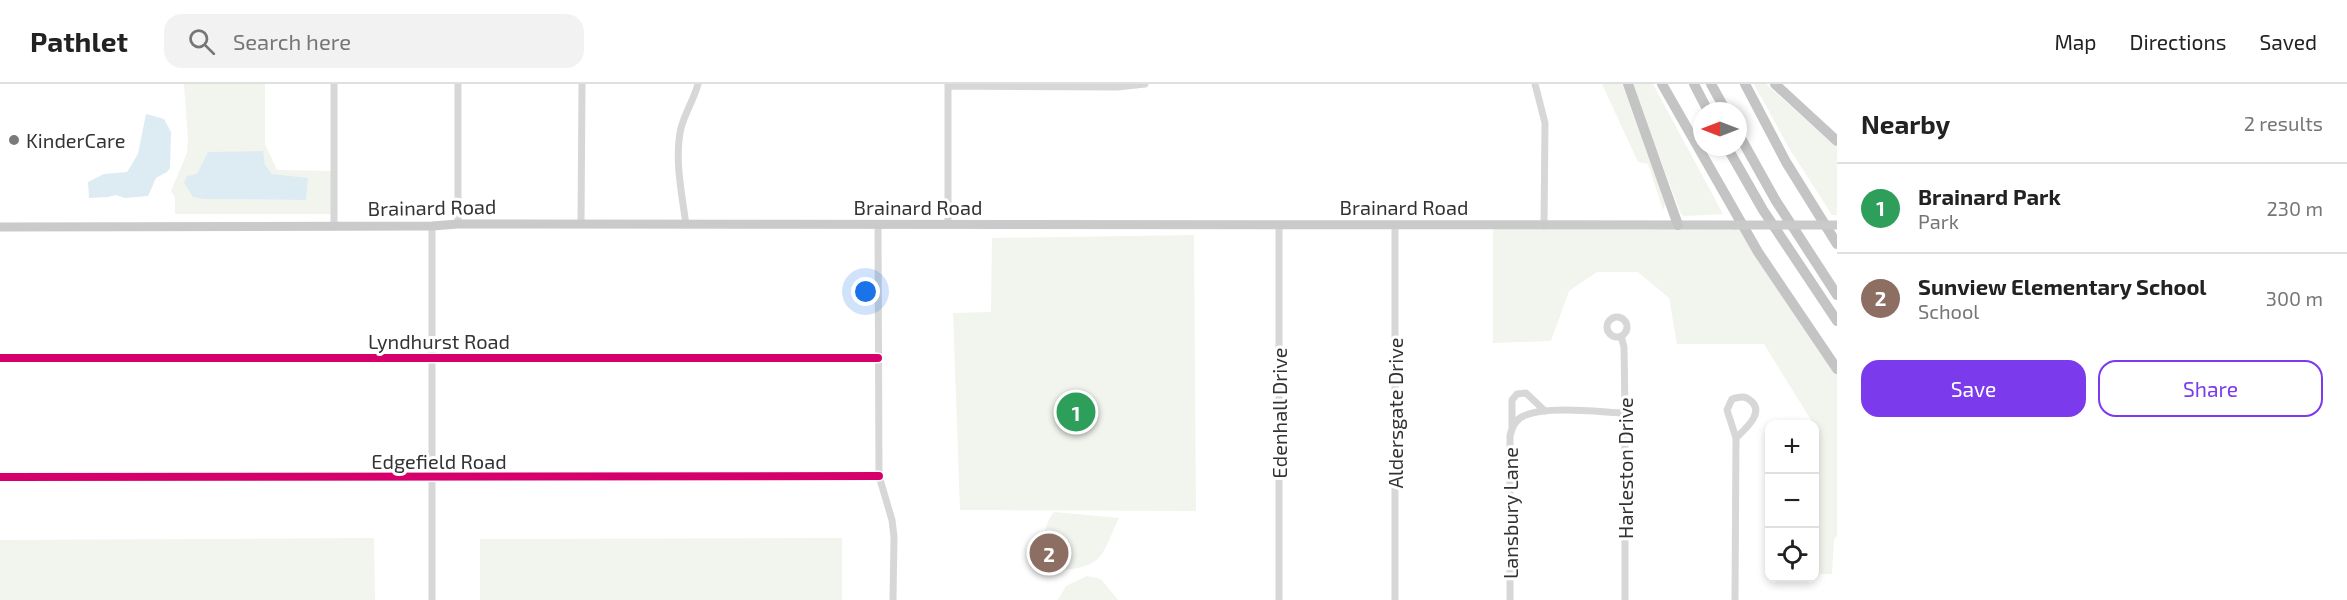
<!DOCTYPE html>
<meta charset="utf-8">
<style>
:root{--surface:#fff;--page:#f2f2f2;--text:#222;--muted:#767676;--line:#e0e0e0;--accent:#7c3aed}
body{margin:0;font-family:"Exo 2",sans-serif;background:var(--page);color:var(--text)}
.controls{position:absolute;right:18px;bottom:18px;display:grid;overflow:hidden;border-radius:12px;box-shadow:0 3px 9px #0003}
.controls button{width:54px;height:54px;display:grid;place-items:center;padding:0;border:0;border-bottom:2px solid var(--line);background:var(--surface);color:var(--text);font:30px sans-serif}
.compass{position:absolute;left:1693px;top:18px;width:54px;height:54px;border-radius:50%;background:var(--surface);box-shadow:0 3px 9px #0003;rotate:270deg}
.you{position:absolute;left:866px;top:208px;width:21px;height:21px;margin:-15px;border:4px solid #fff;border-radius:50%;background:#1a73e8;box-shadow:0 0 0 9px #1a73e833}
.badge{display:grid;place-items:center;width:39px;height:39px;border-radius:50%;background:var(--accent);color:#fff;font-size:20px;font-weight:700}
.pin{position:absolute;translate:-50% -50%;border:3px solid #fff;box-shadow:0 2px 6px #0006}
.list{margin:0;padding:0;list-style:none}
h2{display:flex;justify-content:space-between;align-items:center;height:78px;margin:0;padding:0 24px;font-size:26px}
h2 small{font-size:20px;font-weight:400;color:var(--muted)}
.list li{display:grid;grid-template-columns:39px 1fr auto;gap:18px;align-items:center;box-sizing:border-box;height:90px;padding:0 24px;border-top:2px solid var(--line)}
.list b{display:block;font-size:22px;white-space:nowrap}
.list p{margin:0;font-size:20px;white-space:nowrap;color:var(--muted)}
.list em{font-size:20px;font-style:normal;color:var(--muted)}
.actions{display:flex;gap:12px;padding:18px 24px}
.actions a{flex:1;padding:14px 0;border:2px solid var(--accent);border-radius:18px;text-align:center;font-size:21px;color:var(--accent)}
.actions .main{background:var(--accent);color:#fff}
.icon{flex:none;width:33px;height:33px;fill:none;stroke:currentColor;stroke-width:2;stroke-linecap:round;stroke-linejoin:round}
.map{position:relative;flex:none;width:1837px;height:516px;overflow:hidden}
header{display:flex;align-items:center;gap:36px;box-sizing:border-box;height:84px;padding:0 30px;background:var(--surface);border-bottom:2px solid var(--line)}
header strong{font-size:28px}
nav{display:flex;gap:33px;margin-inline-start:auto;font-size:21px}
.search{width:420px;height:54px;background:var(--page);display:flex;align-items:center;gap:15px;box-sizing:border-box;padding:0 21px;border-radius:18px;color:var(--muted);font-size:22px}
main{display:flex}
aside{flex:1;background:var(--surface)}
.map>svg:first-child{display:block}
.green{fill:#f1f5ed;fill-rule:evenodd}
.water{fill:#ddebf3}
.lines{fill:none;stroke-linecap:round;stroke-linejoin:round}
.minor{stroke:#d7d7d7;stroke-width:7}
.major{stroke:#cacaca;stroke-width:9}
.highway{stroke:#c4c4c4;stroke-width:10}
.major-bridge{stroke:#cacaca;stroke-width:9}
.cycleway-casing{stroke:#fff;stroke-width:11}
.cycleway{stroke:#d6006c;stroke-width:8}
.poi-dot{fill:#7a7a7a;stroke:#fff;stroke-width:2}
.labels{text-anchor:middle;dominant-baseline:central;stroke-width:6;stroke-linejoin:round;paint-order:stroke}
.poi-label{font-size:20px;fill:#333;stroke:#fff;text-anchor:start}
.street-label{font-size:20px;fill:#333;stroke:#fff}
</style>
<header>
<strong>Pathlet</strong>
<div class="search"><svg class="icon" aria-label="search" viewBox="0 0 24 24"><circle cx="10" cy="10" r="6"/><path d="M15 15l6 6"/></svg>Search here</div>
<nav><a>Map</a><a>Directions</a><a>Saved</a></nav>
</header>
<main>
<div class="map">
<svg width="1837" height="516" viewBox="0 0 1837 516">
<rect width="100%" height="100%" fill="#fff"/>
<path class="green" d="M 184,0 L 265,0 L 265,60 L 277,86 L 334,87 L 334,130 L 175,130 L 175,113 L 171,107 L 187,69 L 188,55 ZM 265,81 L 272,90 L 306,116 L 204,115 L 187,92 Z
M 1602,0 L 1622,0 L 1666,118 L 1663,126 L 1648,80 L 1638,78 Z
M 1632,0 L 1653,0 L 1723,130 L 1684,132 L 1681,130 Z
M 1754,0 L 1766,0 L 1837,64 L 1837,131 L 1832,131 L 1789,64 Z
M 1742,141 L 1837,285 L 1837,452 L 1834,455 L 1832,490 L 1815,490 L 1814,340 L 1810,340 L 1811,336 L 1764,260 L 1677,260 L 1669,214 L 1638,188 L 1597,188 L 1569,207 L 1551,257 L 1493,259 L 1493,142 Z
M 1194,151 L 1196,427 L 960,426 L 953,229 L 991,228 L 992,154 Z
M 1054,428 L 1119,434 C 1102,469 1105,483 1062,486 C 1041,477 1040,444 1054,428 Z
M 374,454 L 375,516 L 0,516 L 0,456 Z
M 842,454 L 842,516 L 480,516 L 480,455 Z
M 1087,492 L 1101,495 L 1118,516 L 1058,516 L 1066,502 Z"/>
<path class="water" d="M 146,30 L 164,35 L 171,48 L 170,84 L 167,88 L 156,94 L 148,112 L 125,114 L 116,111 L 108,113 L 89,114 L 88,98 L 104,90 L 127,88 L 138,70 Z
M 263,67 L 265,81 L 272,90 L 308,94 L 306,116 L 204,115 L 193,113 L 184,99 L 187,92 L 197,90 L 208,68 Z"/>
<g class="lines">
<path class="minor" d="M 1535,0 L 1545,39 L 1544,142
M 948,2 L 1117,3 L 1145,0
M 458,140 L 458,0
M 581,140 L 582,0
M 334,141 L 334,0
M 686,141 C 682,110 674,75 681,44 C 685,29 694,15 698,0
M 878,141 L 879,392 L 892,436 L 894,453 L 893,516
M 948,141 L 948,0
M 1395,141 L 1395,516
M1607 243a10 10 0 1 1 20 0a10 10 0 1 1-20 0Z
M 1621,252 L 1624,263 L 1625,329 L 1625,516
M 0,274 L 878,274
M 1512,343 L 1512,316 L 1517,310 L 1526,309 L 1545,327
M 0,393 L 879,392
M 432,516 L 432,142
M 1279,516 L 1279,141
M 1510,516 L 1510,352 C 1512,342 1516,334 1526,331 C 1549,322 1599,328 1625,329
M 1735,516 L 1736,354 L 1727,326 L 1732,315 C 1739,313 1745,311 1751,317 C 1765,329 1745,345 1736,354"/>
<path class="major" d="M 0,143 L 432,142 L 458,140 L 1735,141"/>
<path class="highway" d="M 1628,0 L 1678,141
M 1662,0 L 1758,168 L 1837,285
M 1694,0 L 1708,27
M 1711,0 L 1726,27
M 1745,0 L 1786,78 L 1837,160
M 1775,0 L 1837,57
M 1738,49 L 1776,117 L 1837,211
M 1727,63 L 1763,126 L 1837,237"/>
<path class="major-bridge" d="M 1735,141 L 1837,141"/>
<g class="cycleway-casing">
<path id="cycleway" d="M 0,274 L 878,274
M 0,393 L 879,392"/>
</g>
<use href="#cycleway" class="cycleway"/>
</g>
<circle class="poi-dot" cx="14" cy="56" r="6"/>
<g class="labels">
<g class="poi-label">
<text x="26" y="56">KinderCare</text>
</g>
<g class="street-label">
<text transform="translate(432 123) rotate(-1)">Brainard Road</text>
<text x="918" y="123">Brainard Road</text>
<text x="1404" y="123">Brainard Road</text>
<text x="439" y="257">Lyndhurst Road</text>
<text transform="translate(1279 329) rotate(-90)">Edenhall Drive</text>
<text transform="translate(1395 329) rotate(-90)">Aldersgate Drive</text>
<text x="439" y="377">Edgefield Road</text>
<text transform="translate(1625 384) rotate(-90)">Harleston Drive</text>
<text transform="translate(1510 429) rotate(-90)">Lansbury Lane</text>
</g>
</g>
</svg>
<div class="controls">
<button>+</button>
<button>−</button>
<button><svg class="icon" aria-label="locate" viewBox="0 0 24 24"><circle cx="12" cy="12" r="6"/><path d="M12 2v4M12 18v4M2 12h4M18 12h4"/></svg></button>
</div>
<svg class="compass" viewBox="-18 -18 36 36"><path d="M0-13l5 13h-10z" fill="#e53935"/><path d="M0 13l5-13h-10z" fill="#767676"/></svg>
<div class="you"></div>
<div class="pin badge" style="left:1076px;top:328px;background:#2e9e5b">1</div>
<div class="pin badge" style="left:1049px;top:469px;background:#8d6e63">2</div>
</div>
<aside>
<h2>Nearby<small>2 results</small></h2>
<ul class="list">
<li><span class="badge" style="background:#2e9e5b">1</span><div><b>Brainard Park</b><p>Park</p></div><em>230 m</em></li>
<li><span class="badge" style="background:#8d6e63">2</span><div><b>Sunview Elementary School</b><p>School</p></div><em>300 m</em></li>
</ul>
<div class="actions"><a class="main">Save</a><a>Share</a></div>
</aside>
</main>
